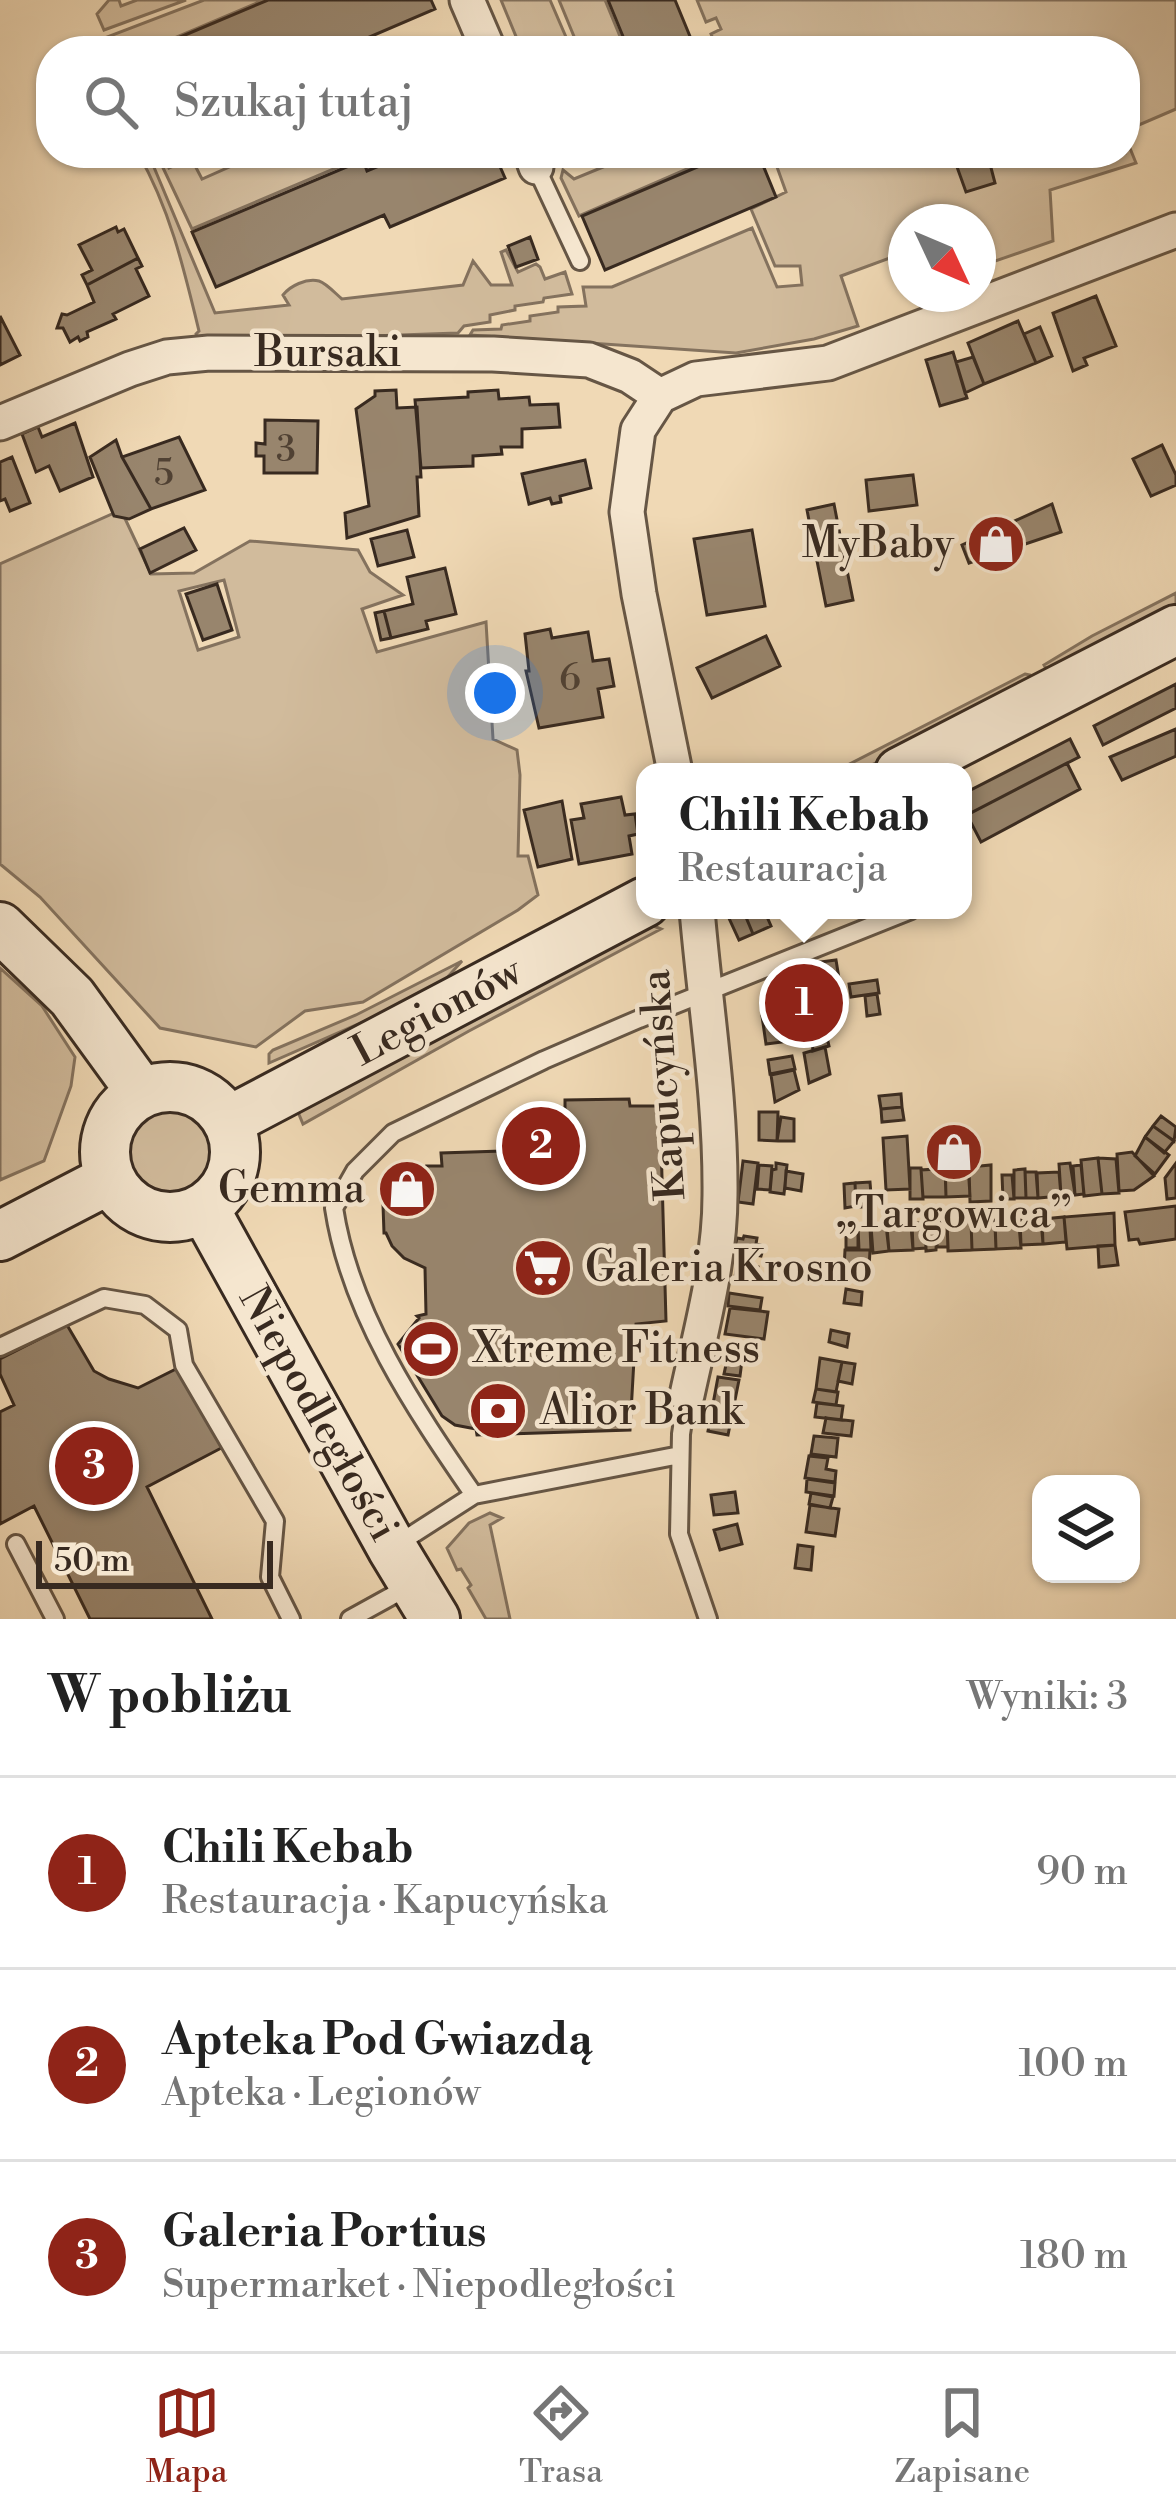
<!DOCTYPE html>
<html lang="pl">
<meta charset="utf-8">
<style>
:root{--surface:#fff;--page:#f2f2f2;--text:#222;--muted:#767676;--line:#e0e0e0;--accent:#8f2418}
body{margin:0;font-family:"Libre Bodoni",serif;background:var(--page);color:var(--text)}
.controls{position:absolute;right:36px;bottom:36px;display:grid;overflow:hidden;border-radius:24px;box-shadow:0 3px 9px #0004}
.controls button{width:108px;height:108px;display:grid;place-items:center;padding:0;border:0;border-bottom:3px solid var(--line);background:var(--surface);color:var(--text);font:60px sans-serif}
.compass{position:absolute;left:888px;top:204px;width:108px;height:108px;border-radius:50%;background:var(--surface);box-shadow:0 3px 9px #0004;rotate:134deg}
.scale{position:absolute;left:36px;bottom:30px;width:237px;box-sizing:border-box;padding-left:12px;border:6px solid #382a20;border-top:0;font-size:33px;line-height:42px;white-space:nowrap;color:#382a20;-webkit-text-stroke:9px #f5e6cf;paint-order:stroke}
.you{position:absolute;left:495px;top:693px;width:42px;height:42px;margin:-30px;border:9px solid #fff;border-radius:50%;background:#1a73e8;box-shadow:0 0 0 18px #1a73e833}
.badge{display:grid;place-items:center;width:78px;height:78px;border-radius:50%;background:var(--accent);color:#fff;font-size:39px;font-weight:700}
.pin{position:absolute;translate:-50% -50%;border:6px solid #fff;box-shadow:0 3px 12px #0006}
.popup{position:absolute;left:636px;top:763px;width:336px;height:156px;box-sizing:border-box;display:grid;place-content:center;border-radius:24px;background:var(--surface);filter:drop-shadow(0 3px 9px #0005);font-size:39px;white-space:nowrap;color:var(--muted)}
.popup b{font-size:45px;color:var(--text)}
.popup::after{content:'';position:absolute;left:50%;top:100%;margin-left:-24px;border:24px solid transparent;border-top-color:var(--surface)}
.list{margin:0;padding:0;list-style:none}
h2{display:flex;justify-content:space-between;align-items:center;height:156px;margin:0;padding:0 48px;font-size:51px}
h2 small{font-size:39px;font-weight:400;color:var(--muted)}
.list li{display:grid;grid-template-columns:78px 1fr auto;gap:36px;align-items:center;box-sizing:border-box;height:192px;padding:0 48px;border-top:3px solid var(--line)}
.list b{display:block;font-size:45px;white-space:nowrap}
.list p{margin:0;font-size:39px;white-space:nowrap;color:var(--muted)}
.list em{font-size:39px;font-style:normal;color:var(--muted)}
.icon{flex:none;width:66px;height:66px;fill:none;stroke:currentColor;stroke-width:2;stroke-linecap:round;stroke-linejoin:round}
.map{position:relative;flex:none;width:1176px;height:1619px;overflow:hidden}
.search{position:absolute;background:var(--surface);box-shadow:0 3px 9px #0004;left:36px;right:36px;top:36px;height:132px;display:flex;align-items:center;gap:30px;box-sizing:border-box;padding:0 42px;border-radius:48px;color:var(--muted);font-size:45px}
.sheet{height:732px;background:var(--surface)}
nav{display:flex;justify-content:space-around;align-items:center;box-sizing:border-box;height:168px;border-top:3px solid var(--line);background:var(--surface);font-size:33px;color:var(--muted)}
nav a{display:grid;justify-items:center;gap:6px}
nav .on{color:var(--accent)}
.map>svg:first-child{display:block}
.green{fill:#d1bb9c;stroke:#84725e;stroke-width:3;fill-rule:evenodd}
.building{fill:#98856d;stroke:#382a20;stroke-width:3}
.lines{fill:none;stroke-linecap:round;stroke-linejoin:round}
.lane-casing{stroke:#665645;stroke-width:22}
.street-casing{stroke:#665645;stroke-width:39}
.secondary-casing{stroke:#382a20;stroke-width:54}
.lane{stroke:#f5e6cf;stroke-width:16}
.street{stroke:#f5e6cf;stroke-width:33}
.secondary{stroke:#f5e6cf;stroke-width:48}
.labels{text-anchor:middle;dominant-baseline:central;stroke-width:9;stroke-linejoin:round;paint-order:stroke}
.number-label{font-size:36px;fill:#504133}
.street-label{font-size:42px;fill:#382a20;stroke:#f5e6cf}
.poi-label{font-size:42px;fill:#382a20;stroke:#f5e6cf;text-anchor:start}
</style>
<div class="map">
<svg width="1176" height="1619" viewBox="0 0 1176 1619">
<rect width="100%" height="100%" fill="#f0d9b5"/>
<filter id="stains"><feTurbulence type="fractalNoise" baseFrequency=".00167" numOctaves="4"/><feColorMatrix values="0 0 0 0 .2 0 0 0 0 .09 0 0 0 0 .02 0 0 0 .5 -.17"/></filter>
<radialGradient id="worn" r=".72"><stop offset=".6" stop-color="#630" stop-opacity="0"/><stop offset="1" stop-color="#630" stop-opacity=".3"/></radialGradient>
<path class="green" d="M 109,0 L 119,0 L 121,6 L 137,0 L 186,0 L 104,30 L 97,14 Z
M 204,0 L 264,0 L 144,51 L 113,51 L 107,37 Z
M 501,0 L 550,0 L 572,51 L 522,51 Z
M 559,0 L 605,0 L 626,51 L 580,51 Z
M 697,0 L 1176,0 L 1176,109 L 1125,131 L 1125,51 L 718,51 L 711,34 L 721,29 L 716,18 L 706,22 Z
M 1125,136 L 1136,163 L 1050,190 L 1053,241 L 978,267 L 978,222 L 906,222 L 906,252 L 841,276 L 858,326 L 814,339 L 736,353 L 470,335 L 473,330 L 501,329 L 502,325 L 530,321 L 530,316 L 558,312 L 558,307 L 586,306 L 583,287 L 612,287 L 752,228 L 777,287 L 802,285 L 800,266 L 775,266 L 751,209 L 786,192 L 772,153 L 1125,153 Z
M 138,153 L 148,153 L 215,313 L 289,305 L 283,295 C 290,286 306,278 319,281 C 326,283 336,294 342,299 L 463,285 L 473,261 L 491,285 L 512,285 L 501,252 L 506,250 L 518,272 L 536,264 L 540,267 L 545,279 L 565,272 L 572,294 L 544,298 L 543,302 L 515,306 L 515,310 L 490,315 L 490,322 L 464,326 L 458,333 L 198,342 L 196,334 L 199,331 C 184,269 170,209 138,153 Z
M 156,153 L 162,153 L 169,168 L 191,158 L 202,179 L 261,153 L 405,153 L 368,169 L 362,157 L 192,229 Z
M 637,153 L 724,153 L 579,216 L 561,178 L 563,170 L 574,179 Z
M 121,510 L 151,574 L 194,573 L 250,541 L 358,550 L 370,572 L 403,595 L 362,609 L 377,652 L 486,622 L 493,739 L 517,750 L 520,775 L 518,856 L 528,856 L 538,895 L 518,910 L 363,1002 L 305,1011 L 256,1047 L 160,1028 L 40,897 L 0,864 L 0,564 ZM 224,580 L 239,637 L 198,650 L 179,591 Z
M 1176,593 L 1176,606 L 1048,672 L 1044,665 L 1092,636 Z
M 1025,674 L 1030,675 L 1032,683 L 858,772 L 834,772 Z
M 649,924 L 661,929 L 469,1031 L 303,1124 L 298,1112 L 347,1086 Z
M 462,961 L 436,990 L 269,1063 L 269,1054 L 273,1050 L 356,1015 Z
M 0,968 L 42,1006 L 75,1057 L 71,1086 L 44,1161 L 0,1180 Z
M126 1152a42 42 0 1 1 84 0a42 42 0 1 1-84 0Z
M 490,1513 L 502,1518 L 490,1525 L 510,1619 L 486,1619 L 468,1588 L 471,1585 L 461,1569 L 457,1570 L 447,1548 L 469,1523 Z"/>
<path class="building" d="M 268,0 L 431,0 L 435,9 L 337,51 L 316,51 L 315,47 L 305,51 L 147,51 Z
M 608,0 L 675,0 L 696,51 L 629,51 Z
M 410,153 L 494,153 L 505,178 L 390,227 L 384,215 L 216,287 L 192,232 L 363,160 L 367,171 Z
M 730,153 L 758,153 L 776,197 L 605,270 L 582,216 Z
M 952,153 L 1025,153 L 990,164 L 995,183 L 966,192 Z
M 116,227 L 118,232 L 124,229 L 138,258 L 87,285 L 82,275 L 92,270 L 79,245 Z
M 530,237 L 538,259 L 516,267 L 508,246 Z
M 138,258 L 142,266 L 136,269 L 149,296 L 113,314 L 116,319 L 87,332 L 88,337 L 80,341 L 78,337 L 70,342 L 63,328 L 57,328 L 62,314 L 67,315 L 94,302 L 87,285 Z
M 1096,296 L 1116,346 L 1084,358 L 1087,365 L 1073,371 L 1053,313 Z
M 0,316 L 20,355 L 0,365 Z
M 1018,321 L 1036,363 L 984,384 L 968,343 Z
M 1040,327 L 1052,356 L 1036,363 L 1024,334 Z
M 953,352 L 967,398 L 940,406 L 926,360 Z
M 973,357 L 984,384 L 965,393 L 956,362 Z
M 396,390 L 397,408 L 417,407 L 421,477 L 417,477 L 419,516 L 347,538 L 345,513 L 369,506 L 356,409 L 375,396 L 375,391 Z
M 498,390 L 499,399 L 529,397 L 530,405 L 558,404 L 560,427 L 522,429 L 522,447 L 501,447 L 502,454 L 473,456 L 473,466 L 421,468 L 415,400 L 468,397 L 468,392 Z
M 265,420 L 318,421 L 317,473 L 264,473 L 264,456 L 256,456 L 256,443 L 265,444 Z
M 75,423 L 93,477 L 60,491 L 49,466 L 36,472 L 22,434 L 38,427 L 42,437 Z
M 179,437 L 205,490 L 151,509 L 122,457 Z
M 116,440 L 122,457 L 151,509 L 129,519 L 114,516 L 90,457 Z
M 1162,445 L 1176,475 L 1176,485 L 1151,496 L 1133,459 Z
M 12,457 L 30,503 L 10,511 L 5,499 L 0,501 L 0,462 Z
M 585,460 L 591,488 L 560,496 L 561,502 L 552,504 L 550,498 L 529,504 L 522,474 Z
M 913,475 L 917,505 L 869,511 L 866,480 Z
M 834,504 L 839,530 L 812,536 L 807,510 Z
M 1052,504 L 1061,532 L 969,563 L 962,545 Z
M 184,528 L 196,550 L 150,573 L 140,549 Z
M 407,530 L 414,557 L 378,566 L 371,539 Z
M 752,530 L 765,606 L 707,615 L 694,539 Z
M 839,530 L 853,600 L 826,606 L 812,536 Z
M 445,568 L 456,614 L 426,621 L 428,629 L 391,638 L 384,611 L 413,604 L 407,577 Z
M 217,584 L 232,630 L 203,640 L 186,594 Z
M 384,611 L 391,638 L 381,640 L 375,613 Z
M 550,629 L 552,638 L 588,632 L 593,661 L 609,659 L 614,686 L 598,689 L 603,717 L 539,728 L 526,671 L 529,671 L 525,634 Z
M 766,636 L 780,666 L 712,698 L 697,668 Z
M 1176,684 L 1176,708 L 1103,745 L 1094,726 Z
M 1176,729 L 1176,756 L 1122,780 L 1110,757 Z
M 1070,739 L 1079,757 L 963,817 L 963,794 Z
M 1067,763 L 1080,789 L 981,842 L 967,815 Z
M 621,797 L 625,815 L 635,814 L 638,834 L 629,836 L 632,854 L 579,864 L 571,820 L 584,818 L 581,804 Z
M 562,801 L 572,859 L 538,867 L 524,810 Z
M 743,910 L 764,910 L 771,926 L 753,934 Z
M 743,910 L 753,934 L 739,940 L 728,916 Z
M 836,960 L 842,997 L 829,999 L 835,1022 L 824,1024 L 829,1046 L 813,1051 L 810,1025 L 802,1027 L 796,982 L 801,980 L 798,965 Z
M 877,980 L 879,993 L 851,997 L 849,984 Z
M 877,994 L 880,1014 L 867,1016 L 865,996 Z
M 777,1013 L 782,1042 L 766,1044 L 762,1016 Z
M 825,1047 L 830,1074 L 809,1083 L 804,1053 Z
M 792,1056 L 795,1069 L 770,1074 L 768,1060 Z
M 794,1070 L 799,1090 L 775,1102 L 771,1075 Z
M 901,1094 L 902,1107 L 881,1109 L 879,1096 Z
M 629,1099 L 630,1106 L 660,1106 L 666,1321 L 636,1324 L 630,1430 L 477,1435 L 476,1429 L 455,1425 L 442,1416 L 398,1344 L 419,1318 L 417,1316 L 426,1314 L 425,1268 L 404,1258 L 392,1246 L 386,1233 L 384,1233 L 383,1205 L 396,1186 L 407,1176 L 426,1166 L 442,1166 L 441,1153 L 502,1151 L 503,1127 L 565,1125 L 565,1100 Z
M 902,1107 L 904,1120 L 882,1122 L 881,1109 Z
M 759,1112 L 778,1112 L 777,1141 L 759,1140 Z
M 1161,1116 L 1176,1127 L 1174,1141 L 1153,1126 Z
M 781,1117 L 794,1119 L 794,1141 L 777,1141 Z
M 1153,1126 L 1174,1141 L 1164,1153 L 1145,1137 Z
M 907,1136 L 910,1189 L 886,1190 L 883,1138 Z
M 1145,1137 L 1169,1155 L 1155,1174 L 1135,1156 Z
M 1132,1152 L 1154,1176 L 1134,1190 L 1119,1191 L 1117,1154 Z
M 936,1158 L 945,1159 L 946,1197 L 923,1197 L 921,1170 L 936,1169 Z
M 1098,1158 L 1116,1159 L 1119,1193 L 1102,1194 Z
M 1098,1158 L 1102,1194 L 1084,1196 L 1081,1160 Z
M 743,1161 L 758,1163 L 753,1204 L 738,1202 Z
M 776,1163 L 787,1165 L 784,1194 L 770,1192 L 772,1170 L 776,1169 Z
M 1070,1163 L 1075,1194 L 1061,1195 L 1059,1164 Z
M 1176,1163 L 1176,1198 L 1167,1199 L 1165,1178 Z
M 957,1164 L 968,1164 L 970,1196 L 946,1197 L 945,1168 L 956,1168 Z
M 759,1165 L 772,1166 L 770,1190 L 757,1189 Z
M 991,1165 L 991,1201 L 970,1202 L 969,1167 Z
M 1081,1165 L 1084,1194 L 1075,1195 L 1073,1166 Z
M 910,1168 L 921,1168 L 923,1199 L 910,1199 Z
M 1025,1169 L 1026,1198 L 1014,1198 L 1014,1170 Z
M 786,1171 L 803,1174 L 801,1191 L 785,1188 Z
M 1025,1172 L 1036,1172 L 1038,1198 L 1026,1198 Z
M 1059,1172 L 1061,1196 L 1038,1198 L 1037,1173 Z
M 1002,1175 L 1012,1175 L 1014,1199 L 1003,1199 Z
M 870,1182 L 872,1207 L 856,1207 L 855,1183 Z
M 855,1183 L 856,1206 L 845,1208 L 844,1184 Z
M 1176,1206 L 1176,1239 L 1140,1244 L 1138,1239 L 1129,1240 L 1125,1212 Z
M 1114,1213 L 1115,1245 L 1067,1249 L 1064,1217 Z
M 1064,1217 L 1066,1242 L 1043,1244 L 1042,1219 Z
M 995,1220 L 996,1249 L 972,1250 L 971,1221 Z
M 1020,1220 L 1041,1220 L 1043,1244 L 1021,1245 Z
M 947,1221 L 971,1221 L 972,1250 L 948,1251 Z
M 947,1221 L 948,1247 L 937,1247 L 937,1222 Z
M 925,1222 L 937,1222 L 936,1250 L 926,1251 Z
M 912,1223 L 925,1223 L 926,1248 L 913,1249 Z
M 886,1225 L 889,1251 L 873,1253 L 871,1226 Z
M 1019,1225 L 1021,1248 L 996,1249 L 995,1226 Z
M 911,1226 L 913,1250 L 889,1251 L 887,1228 Z
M 846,1227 L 858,1227 L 858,1248 L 846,1248 Z
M 858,1227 L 870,1227 L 871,1250 L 859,1250 Z
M 744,1236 L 757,1238 L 756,1244 L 764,1246 L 761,1256 L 734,1251 L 737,1238 L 743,1239 Z
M 1115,1245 L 1118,1265 L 1099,1267 L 1098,1246 Z
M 845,1250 L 870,1250 L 869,1269 L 844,1268 Z
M 737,1263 L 758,1267 L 756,1280 L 735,1277 Z
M 846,1289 L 862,1292 L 861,1305 L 844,1303 Z
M 729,1293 L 762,1298 L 760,1310 L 728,1306 Z
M 730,1308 L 768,1312 L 764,1339 L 725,1334 Z
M 67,1325 L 94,1371 L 109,1379 L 138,1388 L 184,1365 L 229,1444 L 147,1487 L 212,1619 L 90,1619 L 34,1506 L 0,1524 L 0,1412 L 14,1405 L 0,1374 L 0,1359 Z
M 831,1330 L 849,1334 L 847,1347 L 829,1342 Z
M 729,1351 L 743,1353 L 740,1376 L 724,1374 Z
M 820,1358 L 842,1362 L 836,1392 L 816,1389 Z
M 842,1362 L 855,1364 L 852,1384 L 838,1381 Z
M 718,1377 L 739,1380 L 728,1435 L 708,1431 Z
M 816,1389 L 838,1392 L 836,1405 L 813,1402 Z
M 817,1403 L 843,1406 L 841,1420 L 815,1417 Z
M 826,1418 L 853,1421 L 851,1436 L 823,1433 Z
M 814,1436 L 838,1438 L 836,1457 L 811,1454 Z
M 809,1456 L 828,1458 L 826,1469 L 836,1471 L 835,1482 L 805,1478 Z
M 807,1479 L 835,1483 L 834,1496 L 806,1492 Z
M 735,1492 L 738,1513 L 714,1515 L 711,1495 Z
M 811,1493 L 833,1497 L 830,1508 L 809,1504 Z
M 810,1505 L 839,1509 L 835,1536 L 806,1532 Z
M 737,1524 L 742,1544 L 720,1550 L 714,1530 Z
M 798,1545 L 813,1547 L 811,1570 L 795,1568 Z"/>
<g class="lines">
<g class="lane-casing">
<path id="lane" d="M 536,167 L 580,261
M 0,1347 L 104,1298 L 145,1305 L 178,1330 L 184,1365 L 275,1521 L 270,1577 L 291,1619
M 687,1395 L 681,1434 L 679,1534 L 708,1619
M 680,1455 L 474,1495 C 414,1408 350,1313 334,1208 L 355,1171 L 393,1133 L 544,1060 L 639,1019 L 911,910
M 16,1544 L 55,1619
M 393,1547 L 474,1495
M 350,1619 L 408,1587"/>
</g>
<g class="street-casing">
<path id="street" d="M 467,0 L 489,51
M 531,153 L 536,167
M 0,423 L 130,369 L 167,357 L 209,353 L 493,354 L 589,360 L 630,376 L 660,396
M 675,772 L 639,594 L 627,512 L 638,430 L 660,396 L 696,379 L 828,363 L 1176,230
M 687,1395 C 701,1330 720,1262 720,1195 C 721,1100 705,1004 697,910"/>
</g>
<g class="secondary-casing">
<path id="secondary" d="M 900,772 L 1176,630
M 0,927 L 72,997 L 141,1092
M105 1152a65 65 0 1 1 130 0a65 65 0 1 1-130 0Z
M 229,1121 L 645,902
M 204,1208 L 392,1548 L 435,1619
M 0,1236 L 110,1179"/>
</g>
<use href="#lane" class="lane"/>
<use href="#street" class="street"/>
<use href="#secondary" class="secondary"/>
</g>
<defs>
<g id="shop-disc" transform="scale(3)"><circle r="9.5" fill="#8f2418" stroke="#f5e6cf"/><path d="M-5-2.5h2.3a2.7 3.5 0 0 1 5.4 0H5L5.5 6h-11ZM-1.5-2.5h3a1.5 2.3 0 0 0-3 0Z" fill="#fff"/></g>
<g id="supermarket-disc" transform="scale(3)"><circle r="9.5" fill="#8f2418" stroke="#f5e6cf"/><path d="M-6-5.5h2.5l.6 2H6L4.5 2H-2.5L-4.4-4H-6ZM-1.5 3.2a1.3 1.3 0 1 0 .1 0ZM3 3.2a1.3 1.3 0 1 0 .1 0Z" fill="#fff"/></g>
<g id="stadium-disc" transform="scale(3)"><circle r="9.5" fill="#8f2418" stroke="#f5e6cf"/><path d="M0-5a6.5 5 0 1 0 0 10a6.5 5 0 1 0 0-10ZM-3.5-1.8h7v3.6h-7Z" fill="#fff"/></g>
<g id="bank-disc" transform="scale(3)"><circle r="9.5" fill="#8f2418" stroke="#f5e6cf"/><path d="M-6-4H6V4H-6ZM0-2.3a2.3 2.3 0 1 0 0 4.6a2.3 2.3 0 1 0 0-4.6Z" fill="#fff"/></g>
</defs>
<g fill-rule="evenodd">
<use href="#shop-disc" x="996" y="544"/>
<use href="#shop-disc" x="954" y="1152"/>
<use href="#shop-disc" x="407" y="1189"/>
<use href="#supermarket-disc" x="543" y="1268"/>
<use href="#stadium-disc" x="431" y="1349"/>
<use href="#bank-disc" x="498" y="1411"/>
</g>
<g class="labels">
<g class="number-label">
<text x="286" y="450">3</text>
<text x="164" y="474">5</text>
<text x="570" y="679">6</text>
</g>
<g class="street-label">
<text x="328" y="353">Bursaki</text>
<text transform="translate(437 1012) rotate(-28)">Legionów</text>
<text transform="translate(664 1085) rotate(-94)">Kapucyńska</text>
<text transform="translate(318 1414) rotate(61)">Niepodległości</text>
</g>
<g class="poi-label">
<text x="954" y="544" text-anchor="end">MyBaby</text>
<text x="365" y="1189" text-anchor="end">Gemma</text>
<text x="954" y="1214" text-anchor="middle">„Targowica”</text>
<text x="585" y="1268">Galeria Krosno</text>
<text x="473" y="1349">Xtreme Fitness</text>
<text x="540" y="1411">Alior Bank</text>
</g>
</g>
<rect width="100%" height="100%" filter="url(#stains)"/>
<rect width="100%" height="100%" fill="url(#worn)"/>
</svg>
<div class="controls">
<button><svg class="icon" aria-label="layers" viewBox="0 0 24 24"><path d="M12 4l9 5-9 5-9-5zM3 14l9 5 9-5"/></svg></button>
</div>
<svg class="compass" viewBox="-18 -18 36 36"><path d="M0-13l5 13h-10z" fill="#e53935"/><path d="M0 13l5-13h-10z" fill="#767676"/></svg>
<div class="scale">50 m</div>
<div class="you"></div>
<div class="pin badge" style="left:804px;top:1003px">1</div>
<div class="popup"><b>Chili Kebab</b>Restauracja</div>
<div class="pin badge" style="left:541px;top:1146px">2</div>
<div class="pin badge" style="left:94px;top:1466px">3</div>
<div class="search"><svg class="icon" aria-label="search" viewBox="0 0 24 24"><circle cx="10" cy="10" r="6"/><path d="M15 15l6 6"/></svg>Szukaj tutaj</div>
</div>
<section class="sheet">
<h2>W pobliżu<small>Wyniki: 3</small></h2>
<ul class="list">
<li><span class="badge">1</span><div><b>Chili Kebab</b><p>Restauracja · Kapucyńska</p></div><em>90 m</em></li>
<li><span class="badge">2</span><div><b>Apteka Pod Gwiazdą</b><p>Apteka · Legionów</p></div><em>100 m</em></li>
<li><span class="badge">3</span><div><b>Galeria Portius</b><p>Supermarket · Niepodległości</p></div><em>180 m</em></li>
</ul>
</section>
<nav>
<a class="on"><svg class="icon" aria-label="map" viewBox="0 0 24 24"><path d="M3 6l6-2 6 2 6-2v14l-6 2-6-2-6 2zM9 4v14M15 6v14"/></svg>Mapa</a>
<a><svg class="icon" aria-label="directions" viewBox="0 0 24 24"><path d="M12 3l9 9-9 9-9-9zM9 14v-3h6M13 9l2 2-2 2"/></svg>Trasa</a>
<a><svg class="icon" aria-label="saved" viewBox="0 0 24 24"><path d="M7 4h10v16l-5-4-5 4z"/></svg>Zapisane</a>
</nav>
